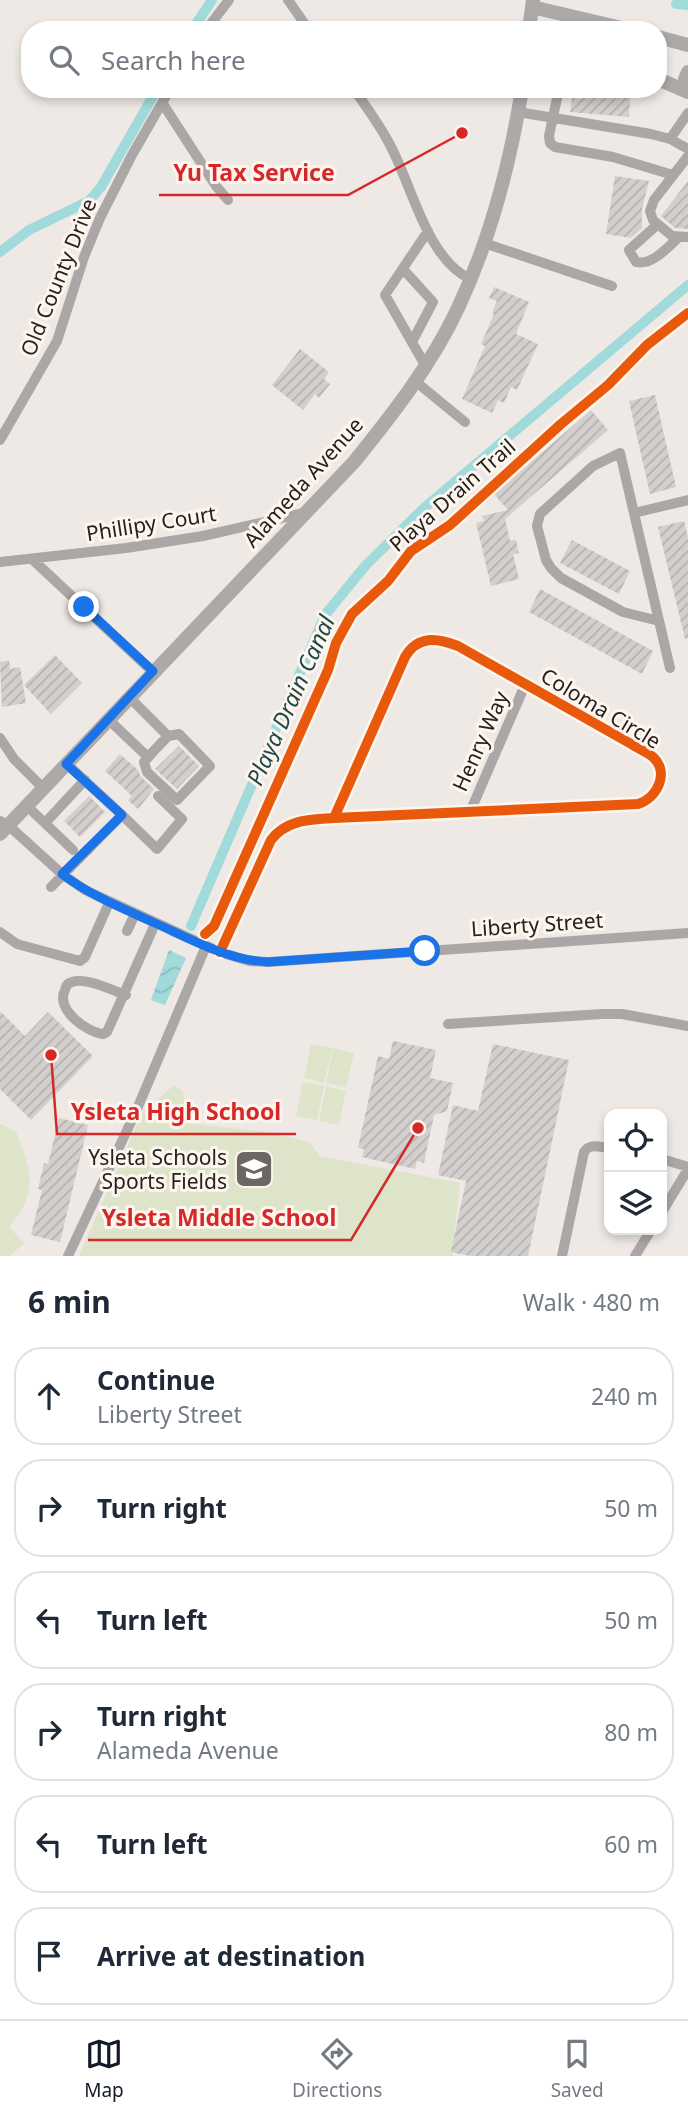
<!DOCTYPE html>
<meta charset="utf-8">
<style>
:root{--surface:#fff;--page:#f2f2f3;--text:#1f2937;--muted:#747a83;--line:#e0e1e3;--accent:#111827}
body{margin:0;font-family:"Noto Sans",sans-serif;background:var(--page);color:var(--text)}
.controls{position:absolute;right:21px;bottom:21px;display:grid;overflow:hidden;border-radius:14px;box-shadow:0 4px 10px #0003}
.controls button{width:63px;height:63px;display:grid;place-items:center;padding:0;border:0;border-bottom:2px solid var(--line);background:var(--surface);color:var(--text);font:35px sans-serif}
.stop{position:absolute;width:21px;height:21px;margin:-16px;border:5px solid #1a73e8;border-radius:50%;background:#fff}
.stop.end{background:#1a73e8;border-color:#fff;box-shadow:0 2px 7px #0008}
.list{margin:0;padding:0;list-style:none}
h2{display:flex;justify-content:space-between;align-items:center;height:91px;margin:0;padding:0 28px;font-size:30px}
h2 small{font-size:23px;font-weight:400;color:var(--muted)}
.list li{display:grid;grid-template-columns:46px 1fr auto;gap:21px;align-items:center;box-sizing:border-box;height:98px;margin:0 14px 14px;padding:0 14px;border:2px solid var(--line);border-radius:28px}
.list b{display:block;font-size:26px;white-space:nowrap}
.list p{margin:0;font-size:23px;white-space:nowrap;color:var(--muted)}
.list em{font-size:23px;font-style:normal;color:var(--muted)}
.icon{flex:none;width:38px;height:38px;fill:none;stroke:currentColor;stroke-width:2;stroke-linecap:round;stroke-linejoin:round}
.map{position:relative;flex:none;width:688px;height:1256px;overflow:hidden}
.search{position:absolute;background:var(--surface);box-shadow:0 4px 10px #0003;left:21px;right:21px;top:21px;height:77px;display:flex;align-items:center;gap:18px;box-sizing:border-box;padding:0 24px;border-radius:28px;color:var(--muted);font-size:26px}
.sheet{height:763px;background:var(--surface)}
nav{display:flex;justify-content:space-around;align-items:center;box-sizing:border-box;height:98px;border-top:2px solid var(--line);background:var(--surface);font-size:19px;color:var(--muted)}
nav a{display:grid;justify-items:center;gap:4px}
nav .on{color:var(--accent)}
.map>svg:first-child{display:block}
.park{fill:#dee4c9}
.water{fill:url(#water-waves)}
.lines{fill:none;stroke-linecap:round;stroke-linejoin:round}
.canal{stroke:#a0dada;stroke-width:10}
.building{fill:url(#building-hatch)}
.minor{stroke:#aaa7a6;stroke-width:10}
.major{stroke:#ada9a8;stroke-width:14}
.cycleway-casing{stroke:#fef6ee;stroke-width:15}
.cycleway{stroke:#e8590c;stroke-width:10}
.route{stroke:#1a73e8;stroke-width:9}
.labels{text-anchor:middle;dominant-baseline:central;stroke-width:6;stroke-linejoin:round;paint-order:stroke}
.street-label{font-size:21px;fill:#25211e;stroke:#fef6ee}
.poi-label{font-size:21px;fill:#25211e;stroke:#fef6ee;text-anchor:end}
.water-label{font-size:23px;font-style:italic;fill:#1f4849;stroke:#fef6ee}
.leader{fill:none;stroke:#d62828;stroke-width:2.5}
.callout-dot{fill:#d62828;stroke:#fef6ee;stroke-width:2.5}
.callout-label{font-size:23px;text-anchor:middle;font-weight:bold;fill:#d62828;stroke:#fef6ee;stroke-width:6;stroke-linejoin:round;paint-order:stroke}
</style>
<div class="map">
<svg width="688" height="1256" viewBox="0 0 688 1256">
<defs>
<pattern id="water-waves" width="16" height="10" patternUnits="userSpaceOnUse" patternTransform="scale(1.75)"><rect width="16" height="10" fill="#a0dada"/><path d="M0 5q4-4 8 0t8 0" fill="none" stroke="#8abbbb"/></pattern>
<pattern id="building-hatch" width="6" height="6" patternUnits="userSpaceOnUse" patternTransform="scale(1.75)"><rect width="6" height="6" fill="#d3cfcd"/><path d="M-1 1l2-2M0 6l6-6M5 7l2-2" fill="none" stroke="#b5b1b0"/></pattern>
</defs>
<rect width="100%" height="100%" fill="#eee9e4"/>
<path class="park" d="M 311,1044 L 332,1048 L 324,1083 L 304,1078 Z
M 333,1048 L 354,1053 L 346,1087 L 326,1083 Z
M 303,1082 L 324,1086 L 317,1120 L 296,1116 Z
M 174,1085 L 183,1091 L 186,1123 L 267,1132 L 309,1142 L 320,1156 L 460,1183 L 452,1256 L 79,1256 L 142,1113 Z
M 326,1086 L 346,1091 L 339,1125 L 319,1121 Z
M 0,1124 C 20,1132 16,1132 23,1150 C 35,1181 31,1202 9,1227 L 24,1243 L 10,1256 L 0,1256 Z"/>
<path class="water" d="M 169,950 L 186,958 L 165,1005 L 151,1000 Z"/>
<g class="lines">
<path class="canal" d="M 676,4 L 688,5
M 192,30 L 212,0
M 0,252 L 29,230 L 89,201 L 101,187 L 157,89
M 191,926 L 325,615 L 366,565 L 424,508 L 688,285"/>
</g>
<path class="building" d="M 580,92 L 630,97 L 629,117 L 570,112 L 572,98 L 580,99 Z
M 615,176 L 649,181 L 642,209 L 642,228 L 631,238 L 606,234 Z
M 688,181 L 688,229 L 675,228 L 661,216 Z
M 494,287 L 529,302 L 516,334 L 538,344 L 517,390 L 511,387 L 504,403 L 498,400 L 492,413 L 462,399 L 485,346 L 481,344 L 494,314 L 492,313 L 497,301 L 489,298 Z
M 300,349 L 329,372 L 324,379 L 330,384 L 319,398 L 315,394 L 303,410 L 272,385 Z
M 655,395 L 676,487 L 650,494 L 629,401 Z
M 591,410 L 608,430 L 505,519 L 510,541 L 516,540 L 519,553 L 513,554 L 519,579 L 491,586 L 476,523 L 484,521 L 482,516 L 508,510 L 494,494 Z
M 684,521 L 688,538 L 688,638 L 685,639 L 658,527 Z
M 572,540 L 630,571 L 619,594 L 560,563 Z
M 540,589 L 653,651 L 642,674 L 529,612 Z
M 55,655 L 82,683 L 51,714 L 24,685 Z
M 9,660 L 10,669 L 20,667 L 26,703 L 2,707 L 0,662 Z
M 179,746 L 199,766 L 177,789 L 155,769 Z
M 120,754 L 138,770 L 141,777 L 154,789 L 138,809 L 128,800 L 132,796 L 105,771 Z
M 89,796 L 105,812 L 80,837 L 64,821 Z
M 0,1011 L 25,1036 L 48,1012 L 93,1056 L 31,1120 L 0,1089 Z
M 393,1041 L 436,1050 L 430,1078 L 453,1083 L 447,1111 L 434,1115 L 424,1163 L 417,1161 L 415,1169 L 362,1157 L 364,1149 L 358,1148 L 378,1056 L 389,1059 Z
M 493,1044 L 569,1060 L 528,1256 L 470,1256 L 451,1252 L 466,1181 L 438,1175 L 453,1105 L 478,1111 Z
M 59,1118 L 88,1125 L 60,1242 L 31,1235 L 42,1190 L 38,1189 L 44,1163 L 48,1164 Z"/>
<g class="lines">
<path class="minor" d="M 288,0 L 309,30
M 206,30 L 229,0
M 354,89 C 366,107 380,125 390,145 C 412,185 426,258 470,279
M 559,89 L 549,136 L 550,143 L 555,147 L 613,157 L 673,175
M 163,104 L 216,186 L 228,200
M 518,112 L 651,134 L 670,139 L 688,113
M 670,139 L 688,149
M 688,156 L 654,200 L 650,211 L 653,220 L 672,236 L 688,237
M 658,224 L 629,250 L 636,262 C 652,266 668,247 679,237
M 484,243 L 612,286
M 403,269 L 433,302 L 412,342
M 425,365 L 385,295 L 428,231
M 415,381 L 465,422
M 0,440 L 57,341 L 84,257 L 100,218 L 132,155 L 170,89
M 634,513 L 688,500
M 32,559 L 153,672
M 0,562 L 126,548 L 203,536 L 304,513
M 659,621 L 623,612 L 561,578 L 551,568 L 546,560 L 537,526 L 540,514 L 593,466 L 620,453 L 670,668
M 108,719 L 148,757 L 168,736 L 129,697
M 0,738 L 14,759 L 43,788
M 153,752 L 144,762 L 147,772 L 177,800 L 210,766 L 179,734 L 168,736
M 27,806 L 73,850
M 470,812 L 525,685
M 122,815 L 157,849 L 182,819 L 158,796
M 0,821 L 8,825 L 62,874 L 85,890 L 220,952 L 249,961 L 268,962 L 688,933
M 45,823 L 85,780
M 51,887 L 122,815 L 67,764
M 127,931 L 135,914
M 0,932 L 17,944 L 80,961 L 85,957 L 109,903
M 220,952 L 271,840 C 287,819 310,820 334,818 L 638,804 C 657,798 670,773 653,757 C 647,752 639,749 633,745 L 458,646 C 437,638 418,635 405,657 L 334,818
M 126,995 C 111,990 86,977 72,982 C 66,984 67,985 65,990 C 55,1009 86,1032 103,1034 L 107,1032 L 155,924
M 448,1024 L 602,1014 L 622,1014 L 688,1026
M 662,1159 L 688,1167
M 662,1212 L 688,1169
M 68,1256 L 137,1109 L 206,946
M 562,1256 L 584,1152 C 590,1143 599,1147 609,1148
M 635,1256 L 651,1230"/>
<path class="major" d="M 532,7 L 630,30
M 529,30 L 533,0
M 658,37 L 688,45
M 688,72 L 685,79 L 688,90
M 658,79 L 688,92
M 0,834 L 354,462 C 392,415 432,364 458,308 C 490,240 510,164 522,89"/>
<g class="cycleway-casing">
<path id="cycleway" d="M 205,934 L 214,926 L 328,670 L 336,643 L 352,614 L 388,581 L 411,551 L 450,525 L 561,424 L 608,385 L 647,345 L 688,313
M 220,952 L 271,840 C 287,819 310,820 334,818 L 638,804 C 657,798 670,773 653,757 C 647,752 639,749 633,745 L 458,646 C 437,638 418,635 405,657 L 334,818"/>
</g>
<use href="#cycleway" class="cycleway"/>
</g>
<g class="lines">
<path class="route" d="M 84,607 L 153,671 L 66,764 L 122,815 L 62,874 C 91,896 124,909 157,924 C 192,940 228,960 268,962 L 425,951"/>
</g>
<defs>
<g id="school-square" transform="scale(2.0125)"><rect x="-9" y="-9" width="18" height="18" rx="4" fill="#6b6763" stroke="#fef6ee"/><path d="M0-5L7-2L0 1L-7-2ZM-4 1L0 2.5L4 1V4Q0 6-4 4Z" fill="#fff"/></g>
</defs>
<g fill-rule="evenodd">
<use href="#school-square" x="254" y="1169"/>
</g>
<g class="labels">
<g class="street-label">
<text transform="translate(58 277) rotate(-68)">Old County Drive</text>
<text transform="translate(303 482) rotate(-48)">Alameda Avenue</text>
<text transform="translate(452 495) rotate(-41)">Playa Drain Trail</text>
<text transform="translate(151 523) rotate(-9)">Phillipy Court</text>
<text transform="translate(601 708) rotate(31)">Coloma Circle</text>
<text transform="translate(480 741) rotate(-66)">Henry Way</text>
<text transform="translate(537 924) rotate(-4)">Liberty Street</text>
</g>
<g class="poi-label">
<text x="227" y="1157">Ysleta Schools<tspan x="227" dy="24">Sports Fields</tspan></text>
</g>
<g class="water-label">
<text transform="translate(290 700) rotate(-66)">Playa Drain Canal</text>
</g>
</g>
<path class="leader" d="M462 133L348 195H159M51 1055L57 1134H296M418 1128L351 1240H88"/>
<g class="callout-dot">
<circle cx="462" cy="133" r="7"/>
<circle cx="51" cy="1055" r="7"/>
<circle cx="418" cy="1128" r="7"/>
</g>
<g class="callout-label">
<text x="254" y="181">Yu Tax Service</text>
<text x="176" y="1120">Ysleta High School</text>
<text x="219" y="1226">Ysleta Middle School</text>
</g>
</svg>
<div class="controls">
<button><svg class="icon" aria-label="locate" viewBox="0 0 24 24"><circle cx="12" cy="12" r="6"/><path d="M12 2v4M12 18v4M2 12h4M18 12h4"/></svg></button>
<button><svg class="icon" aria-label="layers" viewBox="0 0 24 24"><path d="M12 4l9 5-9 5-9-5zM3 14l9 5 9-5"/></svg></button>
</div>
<div class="stop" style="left:425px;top:951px"></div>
<div class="stop end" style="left:84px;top:607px"></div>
<div class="search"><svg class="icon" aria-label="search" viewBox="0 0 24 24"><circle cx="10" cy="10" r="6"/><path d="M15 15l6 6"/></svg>Search here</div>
</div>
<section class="sheet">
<h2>6 min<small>Walk · 480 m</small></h2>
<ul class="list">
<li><svg class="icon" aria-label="ahead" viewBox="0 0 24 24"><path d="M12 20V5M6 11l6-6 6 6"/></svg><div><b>Continue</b><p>Liberty Street</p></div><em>240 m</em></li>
<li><svg class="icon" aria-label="right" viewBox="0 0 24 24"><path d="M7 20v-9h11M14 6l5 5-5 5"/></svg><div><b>Turn right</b></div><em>50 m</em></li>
<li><svg class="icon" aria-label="left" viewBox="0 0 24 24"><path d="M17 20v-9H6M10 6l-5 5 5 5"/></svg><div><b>Turn left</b></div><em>50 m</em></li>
<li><svg class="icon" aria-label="right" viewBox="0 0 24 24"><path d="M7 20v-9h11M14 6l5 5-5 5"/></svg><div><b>Turn right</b><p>Alameda Avenue</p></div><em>80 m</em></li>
<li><svg class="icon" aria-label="left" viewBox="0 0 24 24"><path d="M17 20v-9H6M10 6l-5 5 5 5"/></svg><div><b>Turn left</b></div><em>60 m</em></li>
<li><svg class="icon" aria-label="arrive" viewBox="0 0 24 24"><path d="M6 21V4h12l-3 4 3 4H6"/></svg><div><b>Arrive at destination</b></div></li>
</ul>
</section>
<nav>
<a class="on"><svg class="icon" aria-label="map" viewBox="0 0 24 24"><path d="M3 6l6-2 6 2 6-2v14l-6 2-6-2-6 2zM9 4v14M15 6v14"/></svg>Map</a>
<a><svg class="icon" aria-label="directions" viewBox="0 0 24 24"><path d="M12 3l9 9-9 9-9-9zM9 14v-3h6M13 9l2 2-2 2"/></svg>Directions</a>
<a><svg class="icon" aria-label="saved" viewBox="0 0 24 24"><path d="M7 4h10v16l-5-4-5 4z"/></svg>Saved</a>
</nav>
